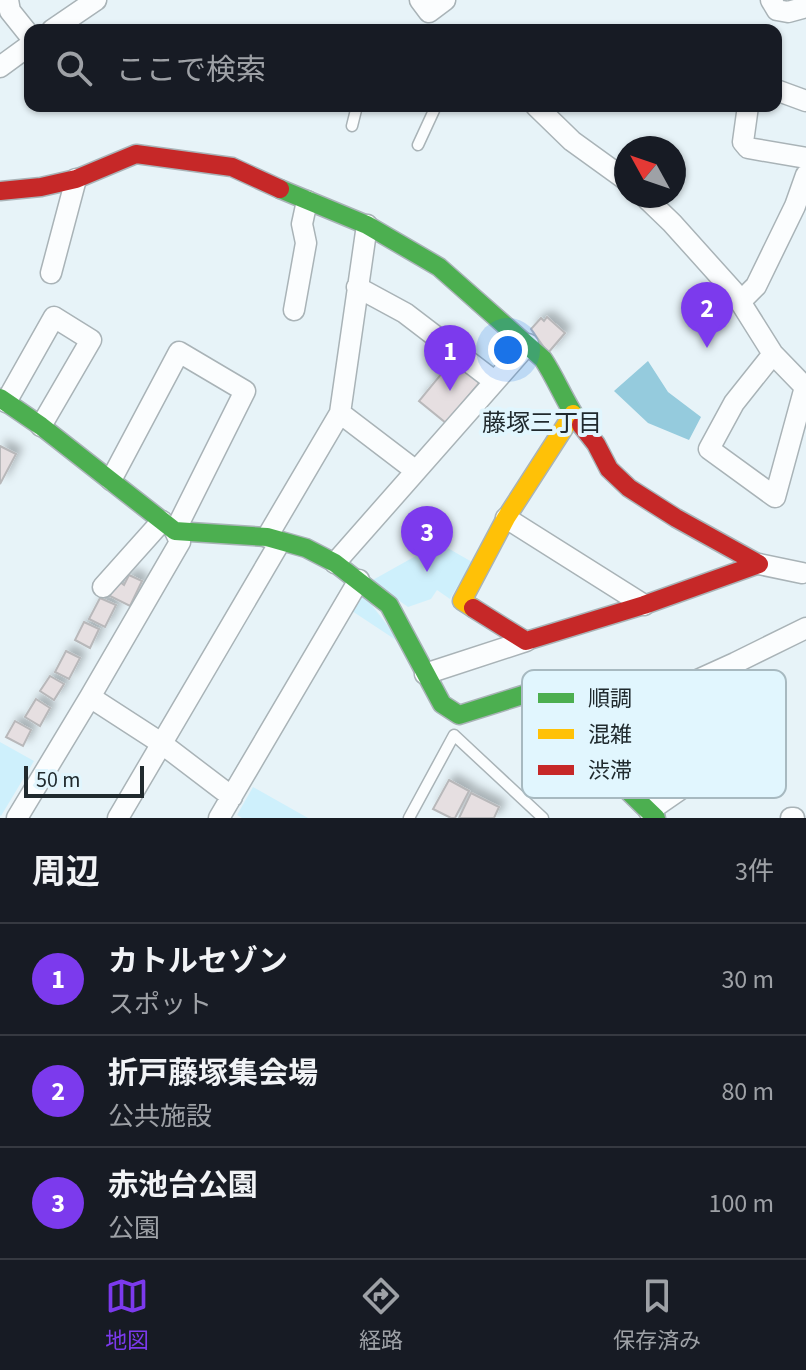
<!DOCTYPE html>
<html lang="ja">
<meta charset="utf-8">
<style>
:root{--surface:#171b24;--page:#242831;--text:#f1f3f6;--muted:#9ea1a6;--line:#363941;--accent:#7c3aed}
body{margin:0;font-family:"Source Sans 3","Noto Sans JP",sans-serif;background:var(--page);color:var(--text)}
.compass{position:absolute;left:614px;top:136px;width:72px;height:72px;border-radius:50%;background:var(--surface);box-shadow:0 2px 6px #0004;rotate:310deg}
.scale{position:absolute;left:24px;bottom:20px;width:120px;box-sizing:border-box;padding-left:8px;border:4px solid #202a2e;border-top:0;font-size:22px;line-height:28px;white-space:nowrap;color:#202a2e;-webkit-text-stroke:6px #e1f6fe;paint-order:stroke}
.you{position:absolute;left:508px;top:350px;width:28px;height:28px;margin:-20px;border:6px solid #fff;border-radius:50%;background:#1a73e8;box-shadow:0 0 0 12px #1a73e833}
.badge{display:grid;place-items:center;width:52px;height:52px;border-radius:50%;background:var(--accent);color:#fff;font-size:26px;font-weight:700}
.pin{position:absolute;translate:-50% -66px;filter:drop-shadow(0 2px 4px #0008)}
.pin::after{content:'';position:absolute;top:42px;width:28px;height:24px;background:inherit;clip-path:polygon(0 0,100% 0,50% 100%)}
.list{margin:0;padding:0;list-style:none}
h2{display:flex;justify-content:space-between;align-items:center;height:104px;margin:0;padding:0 32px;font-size:34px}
h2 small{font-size:26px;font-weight:400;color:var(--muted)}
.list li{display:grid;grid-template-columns:52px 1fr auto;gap:24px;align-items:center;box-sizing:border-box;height:112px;padding:0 32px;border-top:2px solid var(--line)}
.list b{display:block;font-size:30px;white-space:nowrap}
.list p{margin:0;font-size:26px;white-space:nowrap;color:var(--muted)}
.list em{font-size:26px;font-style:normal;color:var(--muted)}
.icon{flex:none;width:44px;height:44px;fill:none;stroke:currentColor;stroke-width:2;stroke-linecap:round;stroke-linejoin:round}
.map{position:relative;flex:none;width:806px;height:818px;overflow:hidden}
.search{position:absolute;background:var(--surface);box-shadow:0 2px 6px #0004;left:24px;right:24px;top:24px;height:88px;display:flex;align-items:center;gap:20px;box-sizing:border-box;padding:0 28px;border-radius:16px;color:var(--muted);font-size:30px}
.sheet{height:440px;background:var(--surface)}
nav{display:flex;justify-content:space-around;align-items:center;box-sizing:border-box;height:112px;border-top:2px solid var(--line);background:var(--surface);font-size:22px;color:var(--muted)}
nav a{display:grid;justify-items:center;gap:4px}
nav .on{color:var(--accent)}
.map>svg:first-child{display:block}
.green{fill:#cef0fc}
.water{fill:#95cbdd}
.building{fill:#e6dfe1;stroke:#b8b8ba;stroke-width:2;filter:url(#shadow)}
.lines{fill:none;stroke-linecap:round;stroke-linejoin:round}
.lane-casing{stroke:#a9b3b7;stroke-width:13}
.street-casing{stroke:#a9b3b7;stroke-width:23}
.fast-casing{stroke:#a9b3b7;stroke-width:21}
.slow-casing{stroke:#a9b3b7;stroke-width:21}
.jam-casing{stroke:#a9b3b7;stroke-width:21}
.lane{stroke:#fbfdfe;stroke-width:10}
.street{stroke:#fbfdfe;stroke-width:20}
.fast{stroke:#4caf50;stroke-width:18}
.slow{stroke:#ffc107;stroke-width:18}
.jam{stroke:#c62828;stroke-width:18}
.labels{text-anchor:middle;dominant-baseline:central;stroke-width:8;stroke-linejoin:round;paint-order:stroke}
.neighbourhood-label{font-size:24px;fill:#202a2e;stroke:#e1f6fe}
.key{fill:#e1f6fe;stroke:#a7b9c0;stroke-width:2}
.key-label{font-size:22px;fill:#202a2e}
</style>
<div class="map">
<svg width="806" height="818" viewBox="0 0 806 818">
<defs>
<filter id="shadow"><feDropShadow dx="6" dy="-6" stdDeviation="4" flood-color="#0004"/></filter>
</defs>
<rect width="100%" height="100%" fill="#e7f3f8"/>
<path class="green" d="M 439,543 L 472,562 L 450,599 L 437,590 L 431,599 L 408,607 L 371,581 Z
M 360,590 L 402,644 L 349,609 Z
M 0,742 L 34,761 L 1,816 L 0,815 Z
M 253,787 L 308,818 L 242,818 L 237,815 Z"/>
<path class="water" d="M 648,361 L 668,392 L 701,417 L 689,440 L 648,423 L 614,391 Z"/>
<path class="building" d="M 547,317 L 565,333 L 548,353 L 531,329 L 541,318 L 544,321 Z
M 451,362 L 480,382 L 446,423 L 419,401 Z
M 0,446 L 16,454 L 0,484 Z
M 129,575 L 142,581 L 130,606 L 108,595 L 112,586 L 116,588 L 120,582 L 124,585 Z
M 100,598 L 116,605 L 105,627 L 89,619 Z
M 84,622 L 99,629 L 90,648 L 75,640 Z
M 66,651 L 80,658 L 69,679 L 55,672 Z
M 50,676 L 64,684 L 54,700 L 40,691 Z
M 36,699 L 50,708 L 40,726 L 25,717 Z
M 15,721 L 31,730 L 23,746 L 6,737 Z
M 449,780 L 469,791 L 455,818 L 451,818 L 433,809 Z
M 471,793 L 499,807 L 494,818 L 459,818 Z"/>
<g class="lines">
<g class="lane-casing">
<path id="lane" d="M 352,126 L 357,106
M 418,145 L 436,106
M 727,757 L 744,781
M 409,818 L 454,735 L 543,818"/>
</g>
<g class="street-casing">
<path id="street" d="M 8,0 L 10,11 L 30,36
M 420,0 L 429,12 L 445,0
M 771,0 L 777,10 L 788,12 L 806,7
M 52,30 L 96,0
M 0,67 L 30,45
M 776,90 L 806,101
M 536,106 L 572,141 L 626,180
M 748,106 L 743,142 L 748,148 L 806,158
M 644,196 L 672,223 L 734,292 L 773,354 L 806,388
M 51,273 L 76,179
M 357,287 L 405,313 L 494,381
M 741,301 L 756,286 L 795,206 L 806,175
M 294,310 L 306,243 L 302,224 L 307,201
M 773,354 L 734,403 L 709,449 L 775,497 L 805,387
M 6,402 L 54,317 L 91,340 L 41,426
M 340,413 L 416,471
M 506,518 L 644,605
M 267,537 L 340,413 L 367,225
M 335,563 L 528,344
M 759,564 L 802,573
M 103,587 L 162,521
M 425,674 L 526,641
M 90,697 L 161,743 L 232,797
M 574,736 L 735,663 L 806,628
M 649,811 L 727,757 L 676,689
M 17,818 L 90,697 L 180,542 L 175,531 L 245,391 L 179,352 L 111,480
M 118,818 L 280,542
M 219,818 L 359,580
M 791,818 L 794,818"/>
</g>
<g class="fast-casing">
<path id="fast" d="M 280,189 L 367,225 L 439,267 L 543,359 C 557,380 566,405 581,425
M 0,398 L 41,426 L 175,531 L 267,537 L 306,548 L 335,563 L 389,605 L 442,704 L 459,715 L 529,693 C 572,734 613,777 656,818"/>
</g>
<g class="slow-casing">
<path id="slow" d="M 473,608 L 462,601 L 506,518 L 573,414"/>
</g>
<g class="jam-casing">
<path id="jam" d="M 0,191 L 41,187 L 76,179 L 136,154 L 232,167 L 280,189
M 473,608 L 526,641 L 644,605 L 759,564 L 676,518 L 629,488 L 609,469 L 596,444 L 581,425"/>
</g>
<use href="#lane" class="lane"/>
<use href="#street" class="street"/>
<use href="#fast" class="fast"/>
<use href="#slow" class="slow"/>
<use href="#jam" class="jam"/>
</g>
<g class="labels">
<g class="neighbourhood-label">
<text x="542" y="423">藤塚三丁目</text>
</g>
</g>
<rect x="522" y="670" width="264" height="128" rx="12" class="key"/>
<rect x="538" y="693" width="36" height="10" fill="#4caf50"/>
<rect x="538" y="729" width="36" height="10" fill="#ffc107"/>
<rect x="538" y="765" width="36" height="10" fill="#c62828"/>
<g class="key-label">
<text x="588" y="706">順調</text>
<text x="588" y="742">混雑</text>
<text x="588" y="778">渋滞</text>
</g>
</svg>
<svg class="compass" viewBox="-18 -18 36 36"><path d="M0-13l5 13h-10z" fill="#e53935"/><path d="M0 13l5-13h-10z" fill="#9ea1a6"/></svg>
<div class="scale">50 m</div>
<div class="you"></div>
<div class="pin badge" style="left:450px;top:391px">1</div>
<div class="pin badge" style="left:707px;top:348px">2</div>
<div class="pin badge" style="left:427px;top:572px">3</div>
<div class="search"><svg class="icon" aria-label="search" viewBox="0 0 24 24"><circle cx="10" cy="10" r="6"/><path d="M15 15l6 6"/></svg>ここで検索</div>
</div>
<section class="sheet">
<h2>周辺<small>3件</small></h2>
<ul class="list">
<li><span class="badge">1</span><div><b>カトルセゾン</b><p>スポット</p></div><em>30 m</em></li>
<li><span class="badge">2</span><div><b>折戸藤塚集会場</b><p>公共施設</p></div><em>80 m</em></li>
<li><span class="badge">3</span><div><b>赤池台公園</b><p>公園</p></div><em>100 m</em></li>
</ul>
</section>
<nav>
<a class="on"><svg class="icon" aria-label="map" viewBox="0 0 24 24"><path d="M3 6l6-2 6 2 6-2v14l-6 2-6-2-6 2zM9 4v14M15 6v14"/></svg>地図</a>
<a><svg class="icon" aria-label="directions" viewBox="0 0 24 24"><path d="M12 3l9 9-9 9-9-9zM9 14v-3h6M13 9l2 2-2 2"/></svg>経路</a>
<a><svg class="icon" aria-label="saved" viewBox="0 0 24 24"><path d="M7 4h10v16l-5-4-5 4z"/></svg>保存済み</a>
</nav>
